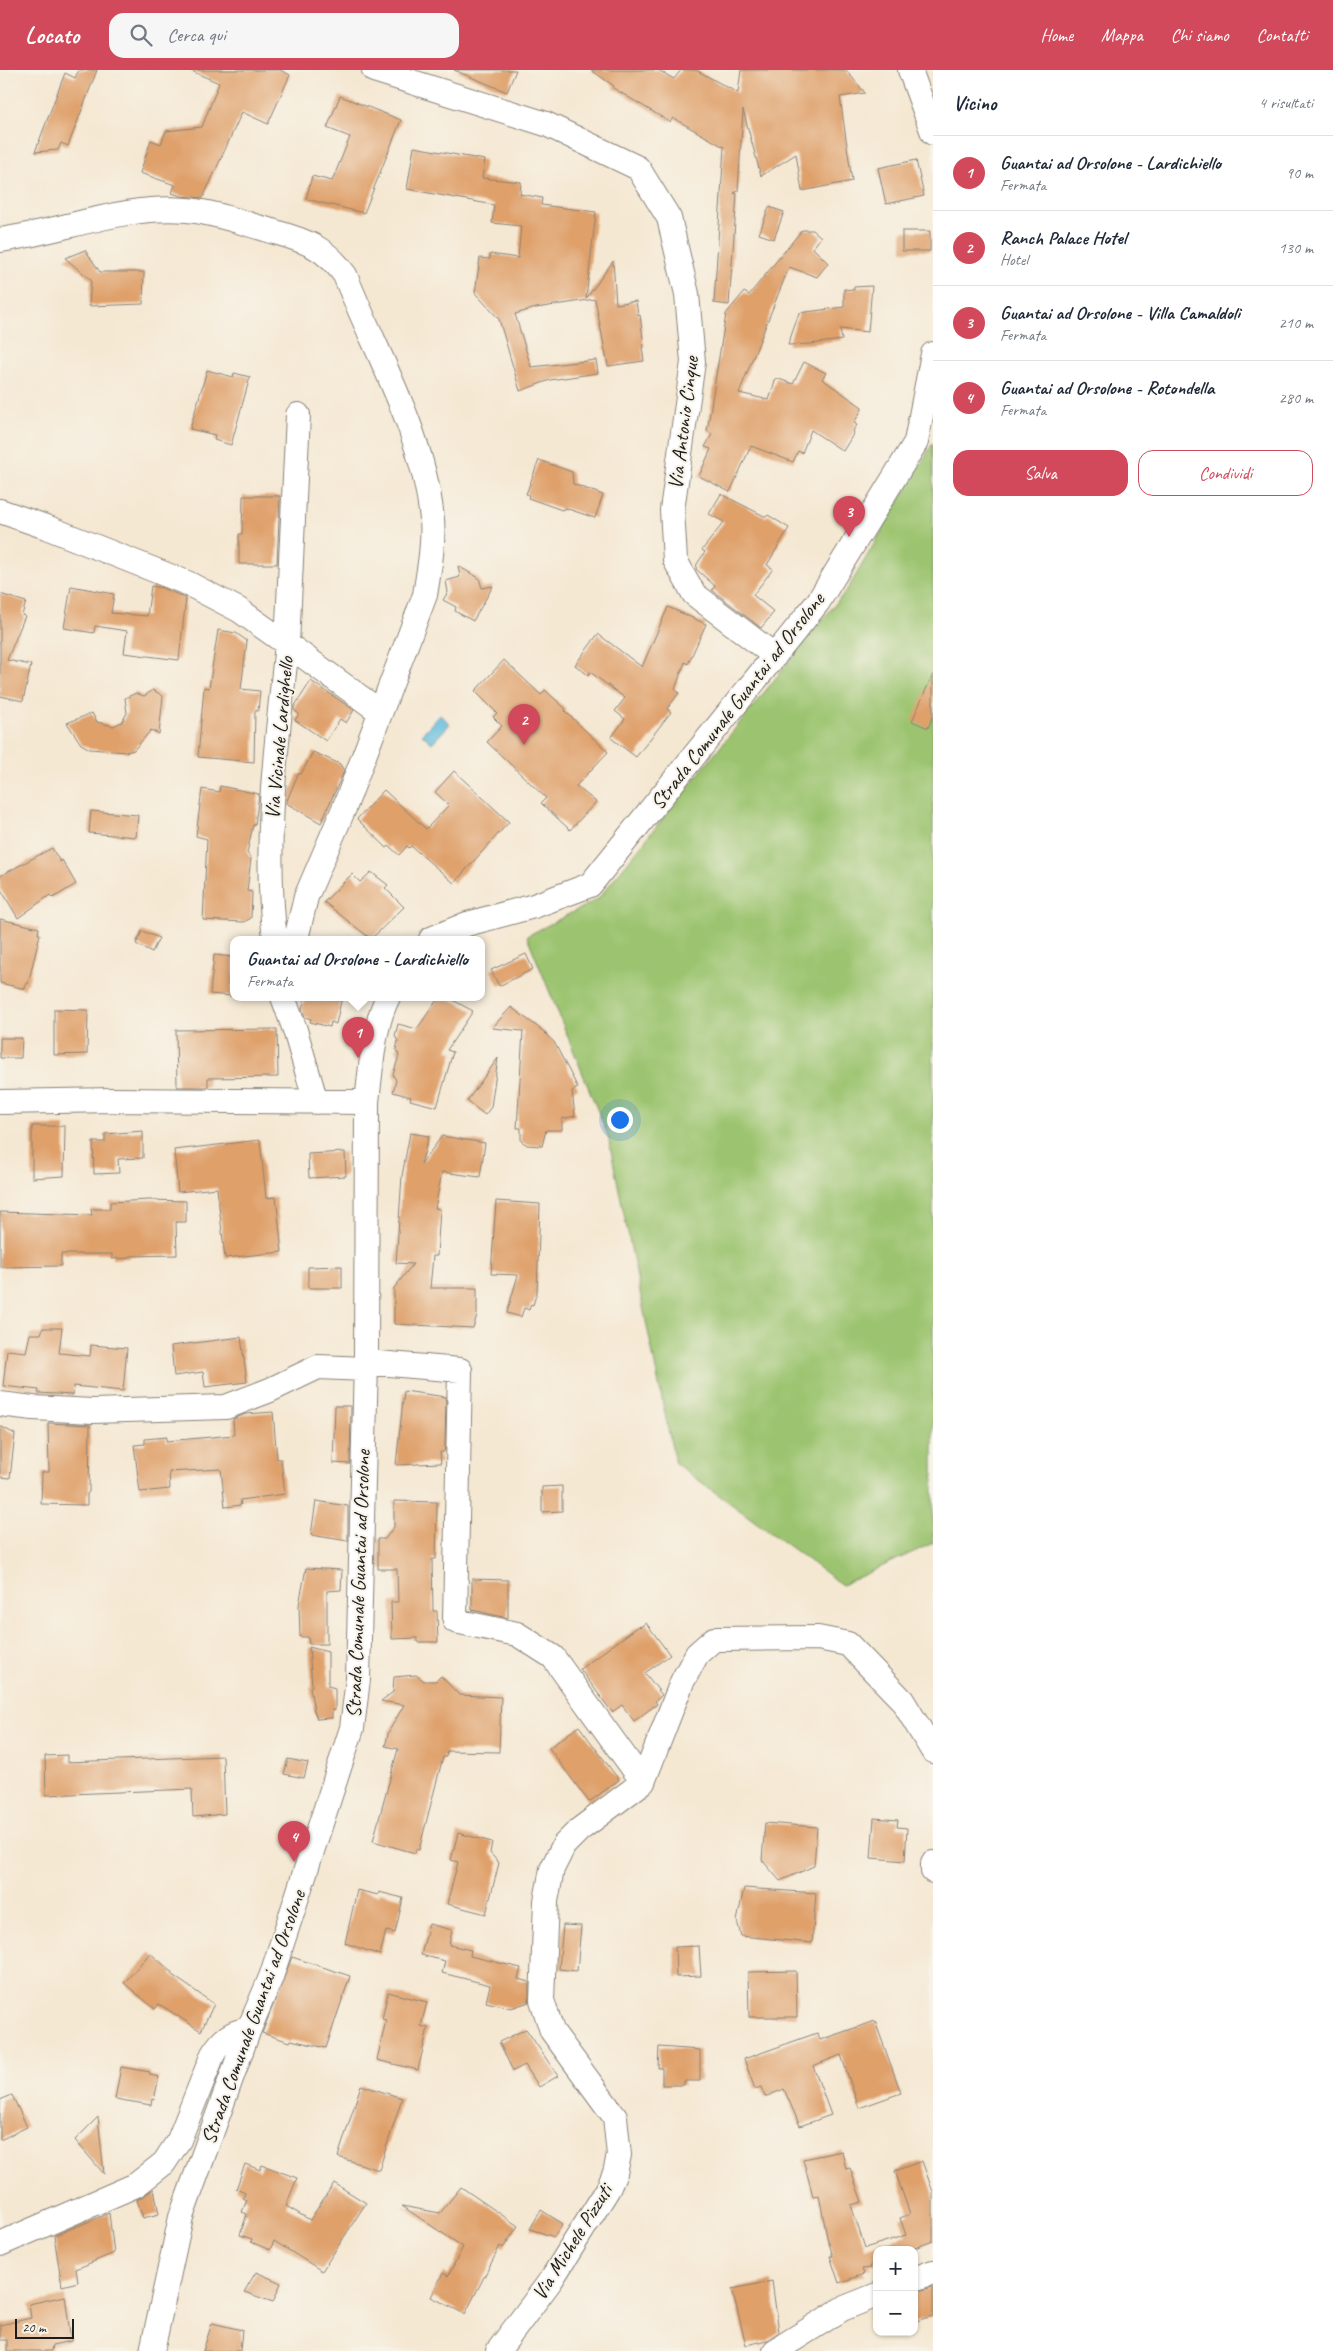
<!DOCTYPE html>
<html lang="it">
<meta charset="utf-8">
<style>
:root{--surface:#fff;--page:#f6f6f7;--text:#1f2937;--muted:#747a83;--line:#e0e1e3;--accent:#d1495b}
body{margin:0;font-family:Caveat,sans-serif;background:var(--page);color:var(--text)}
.controls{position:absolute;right:15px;bottom:15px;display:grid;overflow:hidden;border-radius:10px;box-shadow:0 1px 4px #0004}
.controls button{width:45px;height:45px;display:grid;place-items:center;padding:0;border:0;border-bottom:1px solid var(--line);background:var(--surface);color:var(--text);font:25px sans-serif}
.scale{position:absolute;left:15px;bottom:12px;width:59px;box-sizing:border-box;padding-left:5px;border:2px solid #1c1c1c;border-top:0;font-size:14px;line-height:18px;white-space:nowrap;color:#1c1c1c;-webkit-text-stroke:4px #f7f3e8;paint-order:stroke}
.you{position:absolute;left:619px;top:1049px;width:18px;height:18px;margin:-12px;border:4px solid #fff;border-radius:50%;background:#1a73e8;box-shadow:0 0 0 8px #1a73e833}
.badge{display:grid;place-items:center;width:32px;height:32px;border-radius:50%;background:var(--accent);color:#fff;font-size:16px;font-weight:700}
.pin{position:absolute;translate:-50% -41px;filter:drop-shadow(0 1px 2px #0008)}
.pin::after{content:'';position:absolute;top:26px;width:18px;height:15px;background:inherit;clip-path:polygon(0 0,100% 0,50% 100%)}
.popup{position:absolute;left:230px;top:866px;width:255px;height:65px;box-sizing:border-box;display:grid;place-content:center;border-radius:10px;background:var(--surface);filter:drop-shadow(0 1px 4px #0005);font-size:16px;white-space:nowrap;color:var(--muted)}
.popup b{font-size:19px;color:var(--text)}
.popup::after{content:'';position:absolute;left:50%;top:100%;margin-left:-10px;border:10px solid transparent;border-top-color:var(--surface)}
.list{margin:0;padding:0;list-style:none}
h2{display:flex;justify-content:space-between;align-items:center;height:65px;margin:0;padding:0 20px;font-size:21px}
h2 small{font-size:16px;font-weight:400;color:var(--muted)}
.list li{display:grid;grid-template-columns:32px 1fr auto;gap:15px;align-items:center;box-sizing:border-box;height:75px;padding:0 20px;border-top:1px solid var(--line)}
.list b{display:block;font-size:19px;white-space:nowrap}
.list p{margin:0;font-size:16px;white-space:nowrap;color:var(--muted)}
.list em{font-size:16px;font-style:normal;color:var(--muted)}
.actions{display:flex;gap:10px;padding:15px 20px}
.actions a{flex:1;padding:11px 0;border:1px solid var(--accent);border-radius:15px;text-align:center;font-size:18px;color:var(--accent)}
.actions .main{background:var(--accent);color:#fff}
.icon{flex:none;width:28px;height:28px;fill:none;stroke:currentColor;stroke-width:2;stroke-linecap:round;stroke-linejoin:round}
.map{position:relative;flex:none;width:933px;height:2281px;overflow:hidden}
header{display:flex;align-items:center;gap:30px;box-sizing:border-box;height:70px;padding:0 25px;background:var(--accent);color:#fff}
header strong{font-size:24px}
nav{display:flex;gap:28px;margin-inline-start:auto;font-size:18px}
.search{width:350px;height:45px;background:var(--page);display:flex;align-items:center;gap:12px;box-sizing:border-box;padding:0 18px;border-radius:15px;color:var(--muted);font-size:19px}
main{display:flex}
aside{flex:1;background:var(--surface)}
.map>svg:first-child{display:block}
.green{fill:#9cc46f;stroke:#5c7046}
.water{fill:#5fbcdd;stroke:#3e6c7c}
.building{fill:#dfa06a}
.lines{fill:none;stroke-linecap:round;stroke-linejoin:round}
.minor-casing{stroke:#888278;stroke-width:26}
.minor{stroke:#fff;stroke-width:24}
.labels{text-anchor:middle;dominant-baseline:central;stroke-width:4;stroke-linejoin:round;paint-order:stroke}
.street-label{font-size:21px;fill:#1c1c1c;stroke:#f7f3e8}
</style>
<header>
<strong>Locato</strong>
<div class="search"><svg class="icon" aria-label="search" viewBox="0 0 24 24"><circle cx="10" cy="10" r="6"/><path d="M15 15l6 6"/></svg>Cerca qui</div>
<nav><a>Home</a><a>Mappa</a><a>Chi siamo</a><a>Contatti</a></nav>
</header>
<main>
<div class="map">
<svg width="933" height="2281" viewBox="0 0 933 2281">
<rect width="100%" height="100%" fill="#f7f3e8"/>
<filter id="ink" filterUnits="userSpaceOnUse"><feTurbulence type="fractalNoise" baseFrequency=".02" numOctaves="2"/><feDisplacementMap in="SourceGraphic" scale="10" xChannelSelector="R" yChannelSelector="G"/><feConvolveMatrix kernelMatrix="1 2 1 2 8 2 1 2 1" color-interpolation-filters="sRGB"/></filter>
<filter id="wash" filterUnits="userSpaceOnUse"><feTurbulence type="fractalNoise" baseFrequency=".0096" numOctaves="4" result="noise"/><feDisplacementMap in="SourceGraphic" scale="20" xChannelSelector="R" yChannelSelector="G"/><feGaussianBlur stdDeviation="1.12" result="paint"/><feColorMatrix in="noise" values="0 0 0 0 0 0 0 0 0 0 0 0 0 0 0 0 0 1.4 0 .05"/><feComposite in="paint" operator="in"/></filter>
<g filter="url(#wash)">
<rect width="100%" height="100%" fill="#f5e8d3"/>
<path class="green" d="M 933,373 L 933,1473 L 842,1515 L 675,1393 L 608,1066 L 527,866 L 598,829 L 849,517 Z"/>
<path class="water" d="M 440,644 L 450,654 L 432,673 L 422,664 Z"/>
<g id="blocks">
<path class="building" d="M 79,0 L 97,0 L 68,76 L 61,73 L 58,80 L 35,82 L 65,3 L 75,8 Z
M 189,0 L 280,0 L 290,5 L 268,54 L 242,42 L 203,128 L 181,126 L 172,123 L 175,115 L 140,103 L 151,70 L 161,74 L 166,61 L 202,57 L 219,13 Z
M 454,0 L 516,0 L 507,22 Z
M 591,0 L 658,0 L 674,9 L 681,0 L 696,0 L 738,23 L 741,0 L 846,0 L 865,23 L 840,27 L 852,111 L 802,121 L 796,84 L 761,106 L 743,40 L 738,121 L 734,123 L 737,124 L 729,235 L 714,233 L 724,77 L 673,48 L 670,52 L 613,18 L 614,16 Z
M 340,26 L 401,50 L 364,143 L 306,129 L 312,106 L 332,111 L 350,67 L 327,58 Z
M 414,77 L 485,90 L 482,108 L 521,112 L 520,124 L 542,128 L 541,135 L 596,142 L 586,229 L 613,191 L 616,234 L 636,231 L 638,245 L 640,245 L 644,277 L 642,277 L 644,291 L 608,296 L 595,229 L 536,238 L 515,244 L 531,297 L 596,290 L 598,303 L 550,310 L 520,321 L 499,249 L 475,223 L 480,188 L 490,189 L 490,184 L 518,188 L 521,156 L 492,153 L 494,135 L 407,119 Z
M 916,90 L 924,126 L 886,134 L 878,98 Z
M 769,137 L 784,142 L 774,169 L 759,164 Z
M 802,160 L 813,160 L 821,167 L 813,178 L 828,193 L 817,207 L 789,197 L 739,323 L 769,330 L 776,308 L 793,314 L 804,292 L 826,303 L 822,309 L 862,337 L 862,339 L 854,353 L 857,355 L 853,361 L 854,363 L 843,381 L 811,360 L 802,383 L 798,381 L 793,392 L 751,376 L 730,422 L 699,406 L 711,379 L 705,377 L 712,364 L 707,361 L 726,244 L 744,222 L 749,225 Z
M 902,161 L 930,161 L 930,181 L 902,181 Z
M 85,180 L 100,202 L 144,202 L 143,234 L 89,236 L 91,210 L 65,188 Z
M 872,216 L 868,262 L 840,259 L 842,270 L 810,274 L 788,275 L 799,243 L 844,237 L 844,219 L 854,220 L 854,217 Z
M 207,300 L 233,307 L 234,303 L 250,307 L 231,375 L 214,370 L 215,365 L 190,359 Z
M 539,390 L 572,402 L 573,414 L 603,425 L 595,448 L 565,438 L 562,440 L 528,428 L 529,425 L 526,424 Z
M 721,424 L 766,447 L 768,445 L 789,458 L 767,495 L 773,499 L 753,525 L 774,542 L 761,558 L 712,520 L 715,516 L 696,499 L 697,494 L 705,482 L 702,480 L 724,452 L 709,444 Z
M 243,426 L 280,426 L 277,494 L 239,494 L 239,464 L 242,464 Z
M 458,496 L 479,508 L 482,518 L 493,516 L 473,551 L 455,541 L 456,537 L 443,530 L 448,522 L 446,511 L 460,507 Z
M 71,516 L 114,524 L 111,543 L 147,546 L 151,516 L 162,518 L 186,528 L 179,590 L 124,583 L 127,561 L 95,556 L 94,563 L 64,558 Z
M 0,524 L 26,532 L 22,545 L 25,546 L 7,590 L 31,595 L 23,631 L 0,626 Z
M 668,537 L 706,554 L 688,594 L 685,592 L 675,619 L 679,623 L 667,639 L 671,642 L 636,687 L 611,668 L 625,649 L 615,641 L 625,628 L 590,602 L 588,605 L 575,595 L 598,564 L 642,597 Z
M 218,560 L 236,563 L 247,571 L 241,619 L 260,621 L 258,641 L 255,641 L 254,692 L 198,687 L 204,617 L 209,618 Z
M 504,590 L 541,625 L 545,620 L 566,639 L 565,641 L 608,682 L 576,716 L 596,732 L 570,760 L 541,733 L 546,728 L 487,672 L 502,656 L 493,647 L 497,643 L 475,621 Z
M 933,604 L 933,646 L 928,658 L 912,651 Z
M 311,611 L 354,640 L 346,653 L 340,649 L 326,671 L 295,650 L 299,644 L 294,640 L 294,637 Z
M 153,620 L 163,626 L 159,664 L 151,660 L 134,680 L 126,682 L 90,679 L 81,674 L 67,653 L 92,643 L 97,652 L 113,656 L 122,652 L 127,643 L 125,628 L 136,623 L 144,626 Z
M 313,682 L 340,694 L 344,701 L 321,753 L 286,733 L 298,704 L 301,704 Z
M 454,701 L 509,752 L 454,813 L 411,776 L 409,778 L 407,776 L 399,785 L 389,776 L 387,778 L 357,749 L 384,720 L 426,759 L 449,735 L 435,722 Z
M 220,716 L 259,724 L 255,755 L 253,755 L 247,783 L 251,788 L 247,821 L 252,822 L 251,848 L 244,852 L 203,850 L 207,769 L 196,766 L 202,719 L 219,722 Z
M 91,741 L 138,745 L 136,767 L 89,763 Z
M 52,778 L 60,792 L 62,790 L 76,814 L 53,828 L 50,825 L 18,848 L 0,818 L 0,806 Z
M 371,802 L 388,815 L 385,818 L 404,837 L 371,869 L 324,832 L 352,804 L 360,812 Z
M 0,849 L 39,858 L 38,864 L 40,864 L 28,914 L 26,914 L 25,919 L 0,913 Z
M 142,861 L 159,868 L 152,882 L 136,874 Z
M 526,884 L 533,899 L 499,916 L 491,900 Z
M 214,885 L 234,887 L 234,915 L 232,915 L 231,926 L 210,924 Z
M 305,927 L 342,927 L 336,954 L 331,952 L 330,957 L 310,952 L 311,949 L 305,947 L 302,939 Z
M 439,927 L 447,927 L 473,941 L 447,980 L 453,982 L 437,1037 L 410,1030 L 411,1027 L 393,1022 L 396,1010 L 393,1005 L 399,985 L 396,980 L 398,971 L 395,966 L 398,954 L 417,959 Z
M 511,937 L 547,964 L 544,963 L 554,972 L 578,1018 L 572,1021 L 575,1046 L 562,1049 L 562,1060 L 546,1060 L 542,1076 L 527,1075 L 521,1071 L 521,1058 L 517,1058 L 523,961 L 492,958 Z
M 54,939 L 88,940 L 87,984 L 54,985 Z
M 277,959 L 278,1007 L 208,1008 L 208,1017 L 177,1017 L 176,960 Z
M 0,968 L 22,968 L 21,988 L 0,988 Z
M 498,988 L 491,1037 L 485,1045 L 467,1031 Z
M 32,1056 L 65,1056 L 64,1106 L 32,1108 Z
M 143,1061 L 143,1088 L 118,1089 L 119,1103 L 94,1104 L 93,1072 L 105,1072 L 105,1064 Z
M 410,1063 L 429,1066 L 421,1094 L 442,1066 L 485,1073 L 480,1107 L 442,1102 L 435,1138 L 440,1139 L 437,1186 L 433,1186 L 430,1218 L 477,1218 L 477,1245 L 473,1258 L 394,1254 L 394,1218 L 413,1194 L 396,1193 L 402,1106 Z
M 260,1070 L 266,1128 L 276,1127 L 282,1182 L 225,1188 L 217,1118 L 178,1122 L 174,1080 Z
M 345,1082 L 346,1106 L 309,1108 L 308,1084 Z
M 149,1130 L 186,1131 L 186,1152 L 176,1152 L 177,1185 L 129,1186 L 129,1188 L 112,1189 L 112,1184 L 61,1184 L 61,1196 L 0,1197 L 0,1142 L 92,1145 L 91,1139 L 110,1139 L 110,1132 Z
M 496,1131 L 540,1134 L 537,1222 L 533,1235 L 531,1234 L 529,1240 L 524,1238 L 521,1247 L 507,1243 L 518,1205 L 491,1204 Z
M 342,1196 L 342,1218 L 308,1218 L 308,1197 Z
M 43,1258 L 62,1258 L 59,1283 L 90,1286 L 91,1275 L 127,1278 L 123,1321 L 74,1316 L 73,1325 L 38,1323 L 39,1320 L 3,1316 L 7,1280 L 26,1282 L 30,1264 L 41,1264 Z
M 241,1267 L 247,1312 L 205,1317 L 203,1302 L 174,1306 L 171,1276 Z
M 404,1321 L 446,1327 L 445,1376 L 444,1382 L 440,1382 L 441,1393 L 396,1395 Z
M 335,1336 L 351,1336 L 350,1394 L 333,1393 Z
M 273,1342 L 277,1389 L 281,1389 L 285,1424 L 240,1430 L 241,1435 L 225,1437 L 221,1399 L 169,1402 L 170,1419 L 140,1422 L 134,1375 L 145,1374 L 145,1369 L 167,1367 L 166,1371 L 234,1365 L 233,1349 L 246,1344 Z
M 48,1353 L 90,1355 L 89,1422 L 87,1424 L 87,1435 L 41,1434 L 42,1402 L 49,1402 Z
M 0,1356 L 15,1364 L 10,1408 L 0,1407 Z
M 562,1416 L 562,1441 L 542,1442 L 542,1417 Z
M 316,1431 L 348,1436 L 348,1471 L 311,1465 Z
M 394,1431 L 437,1432 L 436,1489 L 432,1489 L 433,1541 L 437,1541 L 438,1572 L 417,1572 L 417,1568 L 392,1569 L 391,1532 L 398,1532 L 397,1499 L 378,1499 L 378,1469 L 385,1469 L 394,1457 Z
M 306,1498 L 342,1500 L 341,1520 L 327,1521 L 327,1574 L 309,1574 L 308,1567 L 300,1567 L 299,1535 Z
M 472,1509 L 508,1510 L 508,1548 L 472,1540 Z
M 646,1553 L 670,1585 L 645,1603 L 662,1625 L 655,1631 L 657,1634 L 634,1651 L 622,1635 L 612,1642 L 580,1599 L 639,1556 L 640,1557 Z
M 309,1577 L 328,1582 L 328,1616 L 335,1618 L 335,1640 L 332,1640 L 332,1648 L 317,1649 L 314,1641 L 310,1617 L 312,1616 Z
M 416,1605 L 424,1611 L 436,1611 L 441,1606 L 459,1625 L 501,1627 L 499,1682 L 447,1681 L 446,1687 L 443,1687 L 419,1780 L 416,1779 L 415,1783 L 373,1771 L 398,1679 L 385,1676 L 389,1661 L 404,1635 L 381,1631 L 393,1622 L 394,1607 Z
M 579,1656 L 619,1710 L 589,1732 L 549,1678 Z
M 67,1685 L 67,1692 L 223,1686 L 225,1744 L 193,1747 L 192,1719 L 46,1725 L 45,1686 Z
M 288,1689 L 308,1693 L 304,1708 L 284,1704 Z
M 874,1748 L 898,1750 L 897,1757 L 907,1758 L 905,1791 L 871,1788 Z
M 765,1753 L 817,1757 L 814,1796 L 780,1811 L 762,1790 Z
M 458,1763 L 492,1772 L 490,1783 L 499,1793 L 486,1844 L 447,1834 L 458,1792 L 451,1790 Z
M 744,1818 L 816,1823 L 812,1873 L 741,1866 L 737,1851 Z
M 357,1820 L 378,1825 L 379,1822 L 403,1828 L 395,1863 L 386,1861 L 380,1885 L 345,1873 Z
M 429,1854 L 452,1860 L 449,1875 L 471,1880 L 470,1886 L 521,1898 L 518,1909 L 529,1912 L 529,1932 L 511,1938 L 486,1932 L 490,1915 L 442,1903 L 445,1891 L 421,1885 Z
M 563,1855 L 581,1856 L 577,1901 L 559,1899 Z
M 699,1876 L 701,1906 L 676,1907 L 675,1877 Z
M 150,1883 L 172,1902 L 171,1904 L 214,1934 L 201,1961 L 159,1934 L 155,1939 L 124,1913 Z
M 292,1887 L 350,1906 L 326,1978 L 291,1970 L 290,1972 L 262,1963 Z
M 796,1901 L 797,1947 L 749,1947 L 748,1902 Z
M 388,1922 L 427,1932 L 421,1956 L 428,1958 L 418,2000 L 377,1990 L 386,1950 L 382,1949 Z
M 875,1951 L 901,2023 L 859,2038 L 841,1985 L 813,1996 L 831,2045 L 800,2056 L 784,2019 L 765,2027 L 761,2017 L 755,2019 L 744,1989 L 817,1963 L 820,1970 Z
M 526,1959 L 558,2006 L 539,2017 L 525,1995 L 513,2001 L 499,1972 Z
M 659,1977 L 700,1980 L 700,2011 L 684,2011 L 684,2015 L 662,2015 L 662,1998 L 658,1998 Z
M 121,1997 L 150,2002 L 150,2005 L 159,2007 L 154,2030 L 152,2029 L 151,2035 L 115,2029 Z
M 361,2015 L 402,2028 L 379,2100 L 338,2087 Z
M 12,2025 L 27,2057 L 0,2070 L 0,2030 Z
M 98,2047 L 104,2104 L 75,2070 Z
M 842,2081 L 846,2099 L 850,2098 L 862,2132 L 851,2135 L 865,2178 L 906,2165 L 900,2148 L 910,2144 L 895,2101 L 922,2091 L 933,2122 L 933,2171 L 909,2180 L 877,2180 L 877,2193 L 870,2195 L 871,2198 L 862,2199 L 864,2204 L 839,2213 L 830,2186 L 833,2186 L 827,2167 L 819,2125 L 813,2126 L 803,2089 Z
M 245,2094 L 260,2100 L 262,2095 L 297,2108 L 286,2136 L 310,2150 L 334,2113 L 366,2133 L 322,2201 L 274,2171 L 270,2180 L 251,2172 L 252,2169 L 240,2165 L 247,2144 L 242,2142 L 247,2130 L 243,2128 L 245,2123 L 236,2119 Z
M 461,2117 L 518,2156 L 503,2178 L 500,2176 L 465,2244 L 431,2227 L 443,2203 L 448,2206 L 463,2177 L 402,2136 L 440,2143 Z
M 154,2119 L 159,2144 L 143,2148 L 137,2130 Z
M 541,2140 L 563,2154 L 554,2167 L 530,2159 Z
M 109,2143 L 114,2183 L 76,2199 L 78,2212 L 62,2216 L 54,2166 Z
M 256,2202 L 281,2213 L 273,2232 L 244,2222 Z
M 772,2211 L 779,2262 L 767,2270 L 746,2275 L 732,2219 Z
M 933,2217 L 933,2246 L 914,2252 L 914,2222 Z
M 65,2226 L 71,2271 L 52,2275 L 51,2281 L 7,2281 L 7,2270 L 0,2270 L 0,2255 L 31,2248 L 29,2234 Z
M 212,2253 L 242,2260 L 240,2281 L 203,2281 Z"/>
</g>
</g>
<g filter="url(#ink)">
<use href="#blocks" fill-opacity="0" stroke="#888278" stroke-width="1"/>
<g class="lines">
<g class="minor-casing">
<path id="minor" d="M 374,0 L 546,54 L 638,98 L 669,148 L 687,224 L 693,292 L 672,440 L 675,490 L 694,524 L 775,586
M 910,0 L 933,63
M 0,170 C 62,162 124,134 187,140 C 213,142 240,152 265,159 C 301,170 322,173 345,205 C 377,286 423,361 432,449 C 434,474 429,500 425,525 L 345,736 L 306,827 L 296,869
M 298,345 L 287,574 L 379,641
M 0,441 L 46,457 L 187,513 L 239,540 L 287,574 C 277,672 263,770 275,869
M 431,869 L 467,854 L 534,836 L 590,815 L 818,532 L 916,372 L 933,284
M 283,927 L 295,960 L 316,1032
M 0,1032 L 114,1030 L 367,1032
M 366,1292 L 460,1300 L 455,1551 L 517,1564 L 553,1587 L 643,1712
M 0,1334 L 33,1338 L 93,1341 L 226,1337 L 270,1320 L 318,1297 L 366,1299
M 933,1793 L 933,1801
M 0,2174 L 136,2115 L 164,2093 L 179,2070 L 213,1984 C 222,1969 231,1962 249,1959
M 914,2209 L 933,2202
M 152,2281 L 181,2147 L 249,1959 L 271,1907 L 352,1658 L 358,1609 L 366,1292 L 367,1032 C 371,999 373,956 388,927
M 498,2281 L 551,2210 L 608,2119 L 615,2103 L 619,2085 L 615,2047 L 552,1961 L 542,1930 L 546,1831 L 552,1799 L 564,1775 L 579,1760 L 643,1712 L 682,1612 L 697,1584 L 714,1569 L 818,1568 L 848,1574 L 902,1630 L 933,1681
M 775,2281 L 842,2239 L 877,2225"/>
</g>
<use href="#minor" class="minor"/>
</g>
</g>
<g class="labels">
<g class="street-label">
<text transform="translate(683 353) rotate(-83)">Via Antonio Cinque</text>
<text transform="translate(737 631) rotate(-52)">Strada Comunale Guantai ad Orsolone</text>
<text transform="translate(279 668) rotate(-85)">Via Vicinale Lardighello</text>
<text transform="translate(358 1514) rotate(-88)">Strada Comunale Guantai ad Orsolone</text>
<text transform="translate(253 1947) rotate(-70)">Strada Comunale Guantai ad Orsolone</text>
<text transform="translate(572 2172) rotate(-58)">Via Michele Pizzuti</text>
</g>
</g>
</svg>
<div class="controls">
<button>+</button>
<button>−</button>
</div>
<div class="scale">20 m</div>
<div class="you"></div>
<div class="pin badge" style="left:358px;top:988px">1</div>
<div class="popup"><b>Guantai ad Orsolone - Lardichiello</b>Fermata</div>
<div class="pin badge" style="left:524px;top:675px">2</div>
<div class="pin badge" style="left:849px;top:467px">3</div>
<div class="pin badge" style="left:294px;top:1792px">4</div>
</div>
<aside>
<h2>Vicino<small>4 risultati</small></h2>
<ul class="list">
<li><span class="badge">1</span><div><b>Guantai ad Orsolone - Lardichiello</b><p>Fermata</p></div><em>90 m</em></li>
<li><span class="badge">2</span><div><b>Ranch Palace Hotel</b><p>Hotel</p></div><em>130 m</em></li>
<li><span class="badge">3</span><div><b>Guantai ad Orsolone - Villa Camaldoli</b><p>Fermata</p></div><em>210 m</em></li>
<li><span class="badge">4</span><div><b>Guantai ad Orsolone - Rotondella</b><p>Fermata</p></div><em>280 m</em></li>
</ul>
<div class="actions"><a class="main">Salva</a><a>Condividi</a></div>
</aside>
</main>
